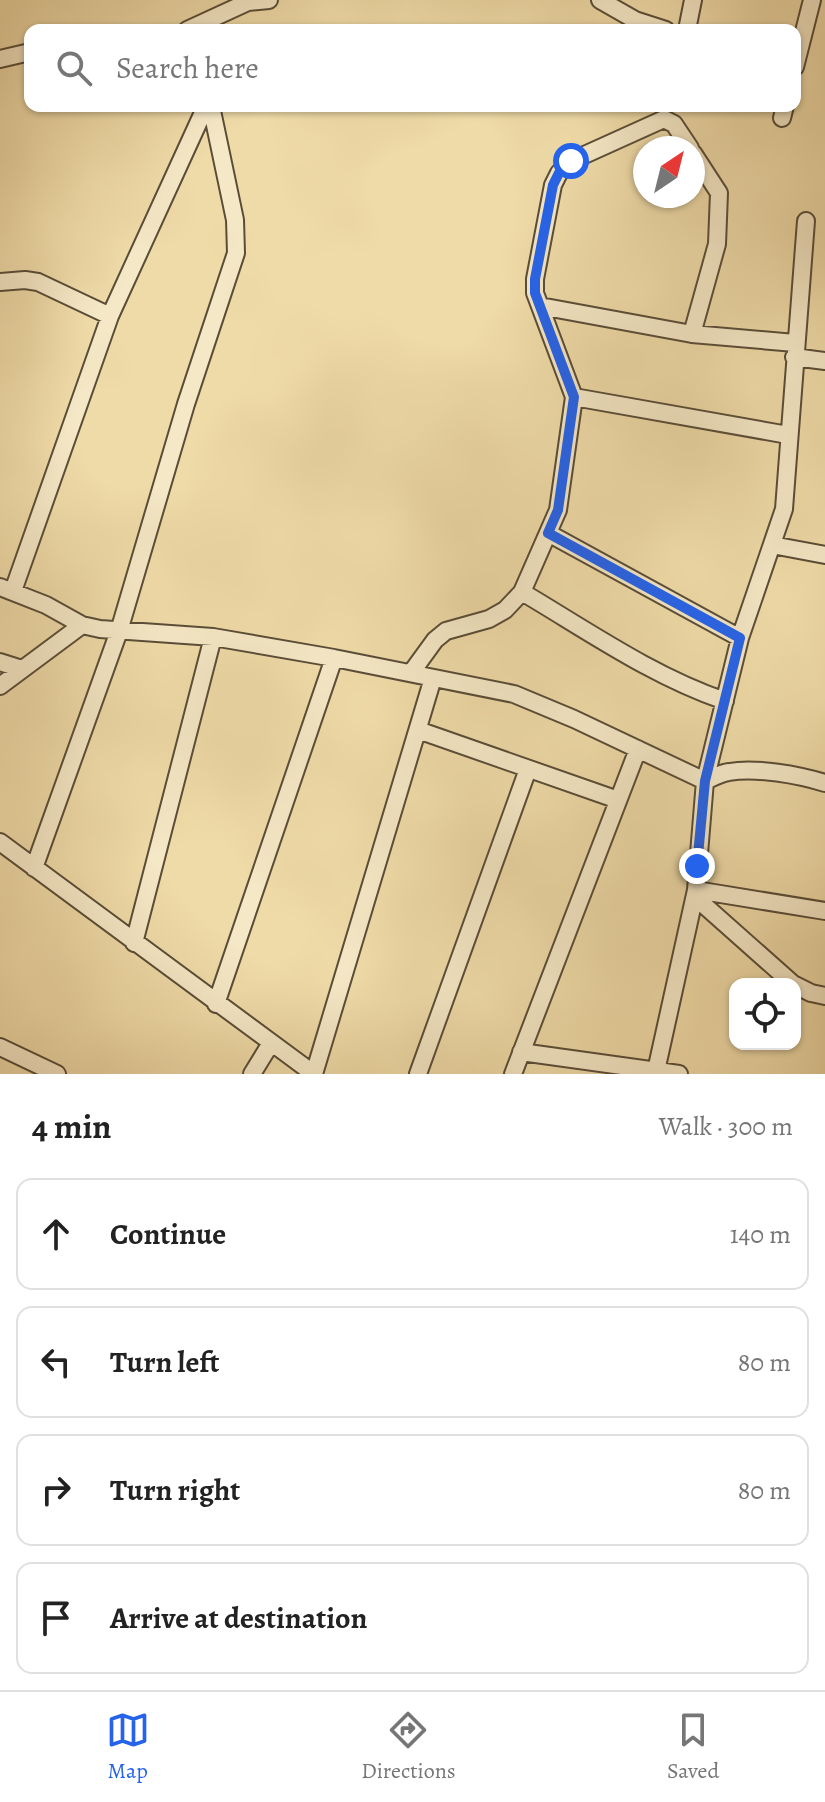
<!DOCTYPE html>
<meta charset="utf-8">
<style>
:root{--surface:#fff;--page:#f6f6f6;--text:#222;--muted:#767676;--line:#e0e0e0;--accent:#2563eb}
body{margin:0;font-family:Alegreya,serif;background:var(--page);color:var(--text)}
.controls{position:absolute;right:24px;bottom:24px;display:grid;overflow:hidden;border-radius:16px;box-shadow:0 2px 6px #0004}
.controls button{width:72px;height:72px;display:grid;place-items:center;padding:0;border:0;border-bottom:2px solid var(--line);background:var(--surface);color:var(--text);font:40px sans-serif}
.compass{position:absolute;left:633px;top:136px;width:72px;height:72px;border-radius:50%;background:var(--surface);box-shadow:0 2px 6px #0004;rotate:35deg}
.stop{position:absolute;width:24px;height:24px;margin:-18px;border:6px solid #2563eb;border-radius:50%;background:#fff}
.stop.end{background:#2563eb;border-color:#fff;box-shadow:0 2px 8px #0008}
.list{margin:0;padding:0;list-style:none}
h2{display:flex;justify-content:space-between;align-items:center;height:104px;margin:0;padding:0 32px;font-size:34px}
h2 small{font-size:26px;font-weight:400;color:var(--muted)}
.list li{display:grid;grid-template-columns:52px 1fr auto;gap:24px;align-items:center;box-sizing:border-box;height:112px;margin:0 16px 16px;padding:0 16px;border:2px solid var(--line);border-radius:16px}
.list b{display:block;font-size:30px;white-space:nowrap}
.list em{font-size:26px;font-style:normal;color:var(--muted)}
.icon{flex:none;width:44px;height:44px;fill:none;stroke:currentColor;stroke-width:2;stroke-linecap:round;stroke-linejoin:round}
.map{position:relative;flex:none;width:825px;height:1074px;overflow:hidden}
.search{position:absolute;background:var(--surface);box-shadow:0 2px 6px #0004;left:24px;right:24px;top:24px;height:88px;display:flex;align-items:center;gap:20px;box-sizing:border-box;padding:0 28px;border-radius:16px;color:var(--muted);font-size:30px}
.sheet{height:616px;background:var(--surface)}
nav{display:flex;justify-content:space-around;align-items:center;box-sizing:border-box;height:112px;border-top:2px solid var(--line);background:var(--surface);font-size:22px;color:var(--muted)}
nav a{display:grid;justify-items:center;gap:4px}
nav .on{color:var(--accent)}
.map>svg:first-child{display:block}
.lines{fill:none;stroke-linecap:round;stroke-linejoin:round}
.street-casing{stroke:#5a4d38;stroke-width:20}
.street{stroke:#f5e8c6;stroke-width:16}
.route{stroke:#2563eb;stroke-width:10}
</style>
<div class="map">
<svg width="825" height="1074" viewBox="0 0 825 1074">
<rect width="100%" height="100%" fill="#efdba8"/>
<filter id="stains"><feTurbulence type="fractalNoise" baseFrequency=".0025" numOctaves="4"/><feColorMatrix values="0 0 0 0 .2 0 0 0 0 .09 0 0 0 0 .02 0 0 0 .5 -.17"/></filter>
<radialGradient id="worn" r=".72"><stop offset=".6" stop-color="#630" stop-opacity="0"/><stop offset="1" stop-color="#630" stop-opacity=".3"/></radialGradient>
<g class="lines">
<g class="street-casing">
<path id="street" d="M 600,0 L 635,20 L 666,30
M 187,30 L 248,2 L 269,0
M 687,30 L 693,0
M 0,59 L 30,52
M 795,67 L 812,0
M 782,118 L 785,106
M 0,282 L 25,280 L 38,282 L 110,316
M 540,306 L 692,334 L 795,343
M 692,334 L 717,244 L 719,193 L 693,153
M 794,357 L 825,361
M 574,397 L 788,435
M 548,533 L 740,638
M 772,545 L 825,555
M 0,587 L 46,605 L 82,625 L 100,629 L 213,637 L 334,658 L 514,694 L 574,719 L 705,781 C 712,778 721,773 729,772 C 756,767 799,775 825,783
M 13,591 L 110,316 L 206,106
M 522,592 C 588,631 652,676 725,701
M 0,662 L 22,669
M 411,673 L 435,640 L 446,631 L 489,619 L 505,610 L 522,592 L 558,510 L 574,397 L 535,293 L 535,279 L 553,185 L 559,173 L 571,161 L 664,119 L 674,124 L 690,148
M 0,686 L 82,625
M 418,730 L 618,800
M 0,842 L 314,1074
M 34,868 L 119,631 L 186,404 L 236,253 L 235,220 L 211,106
M 696,890 L 704,905 L 793,984
M 696,890 L 825,911
M 134,943 L 213,637
M 795,985 L 811,993 L 825,996
M 216,1004 L 334,658
M 0,1047 L 57,1074
M 521,1052 L 679,1074
M 656,1071 L 696,890 L 705,781 L 740,638 L 784,509 L 806,221
M 252,1074 L 271,1043
M 314,1074 L 433,678
M 418,1074 L 528,769
M 513,1074 L 638,749"/>
</g>
<use href="#street" class="street"/>
</g>
<g class="lines">
<path class="route" d="M 571,161 L 559,173 L 553,185 L 535,279 L 535,293 L 574,397 L 558,510 L 548,533 L 740,638 L 705,781 L 697,866"/>
</g>
<rect width="100%" height="100%" filter="url(#stains)"/>
<rect width="100%" height="100%" fill="url(#worn)"/>
</svg>
<div class="controls">
<button><svg class="icon" aria-label="locate" viewBox="0 0 24 24"><circle cx="12" cy="12" r="6"/><path d="M12 2v4M12 18v4M2 12h4M18 12h4"/></svg></button>
</div>
<svg class="compass" viewBox="-18 -18 36 36"><path d="M0-13l5 13h-10z" fill="#e53935"/><path d="M0 13l5-13h-10z" fill="#767676"/></svg>
<div class="stop" style="left:571px;top:161px"></div>
<div class="stop end" style="left:697px;top:866px"></div>
<div class="search"><svg class="icon" aria-label="search" viewBox="0 0 24 24"><circle cx="10" cy="10" r="6"/><path d="M15 15l6 6"/></svg>Search here</div>
</div>
<section class="sheet">
<h2>4 min<small>Walk · 300 m</small></h2>
<ul class="list">
<li><svg class="icon" aria-label="ahead" viewBox="0 0 24 24"><path d="M12 20V5M6 11l6-6 6 6"/></svg><div><b>Continue</b></div><em>140 m</em></li>
<li><svg class="icon" aria-label="left" viewBox="0 0 24 24"><path d="M17 20v-9H6M10 6l-5 5 5 5"/></svg><div><b>Turn left</b></div><em>80 m</em></li>
<li><svg class="icon" aria-label="right" viewBox="0 0 24 24"><path d="M7 20v-9h11M14 6l5 5-5 5"/></svg><div><b>Turn right</b></div><em>80 m</em></li>
<li><svg class="icon" aria-label="arrive" viewBox="0 0 24 24"><path d="M6 21V4h12l-3 4 3 4H6"/></svg><div><b>Arrive at destination</b></div></li>
</ul>
</section>
<nav>
<a class="on"><svg class="icon" aria-label="map" viewBox="0 0 24 24"><path d="M3 6l6-2 6 2 6-2v14l-6 2-6-2-6 2zM9 4v14M15 6v14"/></svg>Map</a>
<a><svg class="icon" aria-label="directions" viewBox="0 0 24 24"><path d="M12 3l9 9-9 9-9-9zM9 14v-3h6M13 9l2 2-2 2"/></svg>Directions</a>
<a><svg class="icon" aria-label="saved" viewBox="0 0 24 24"><path d="M7 4h10v16l-5-4-5 4z"/></svg>Saved</a>
</nav>
